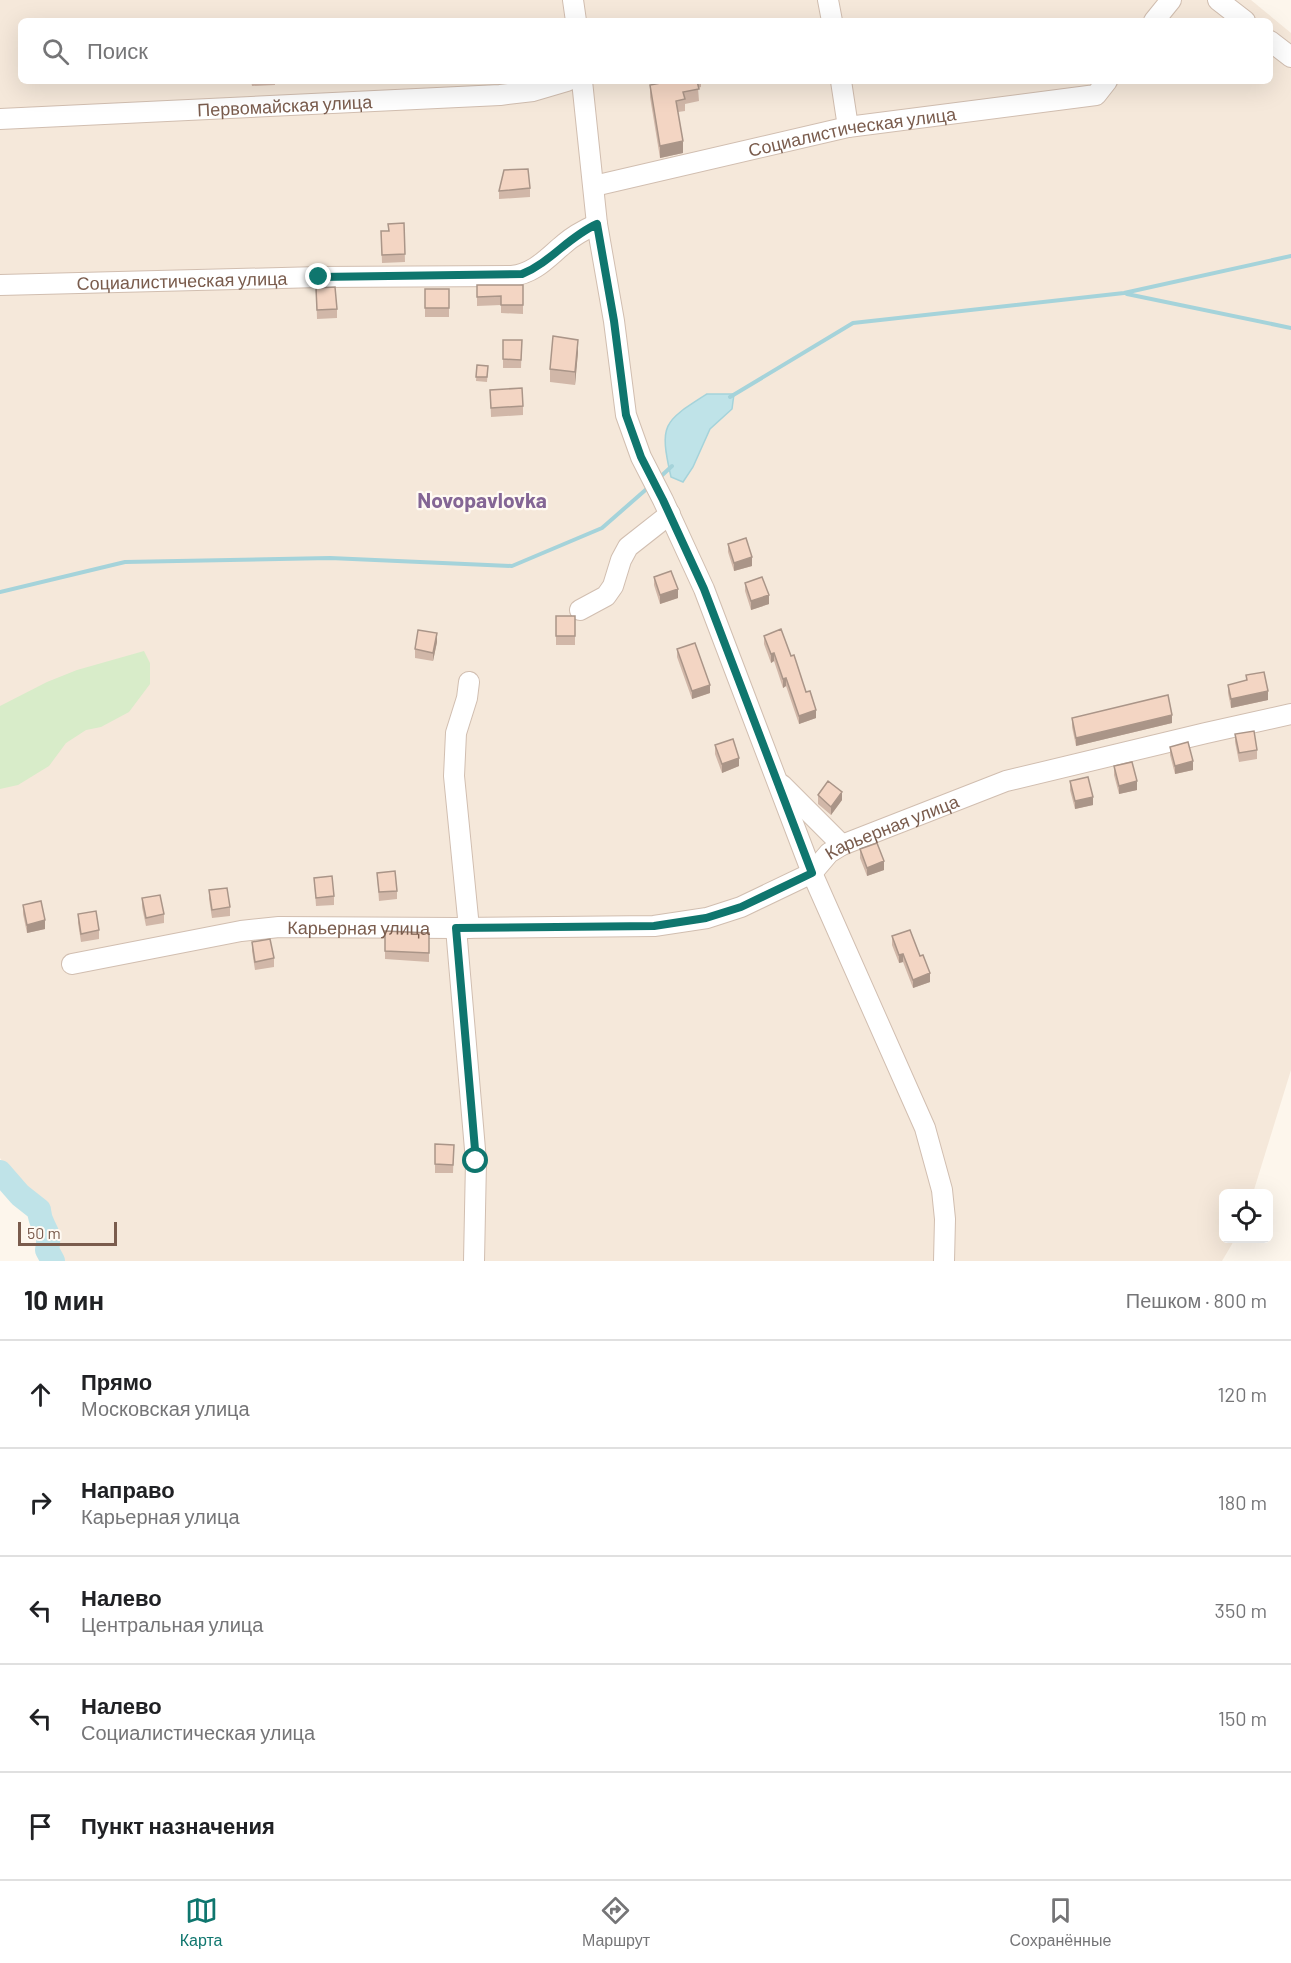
<!DOCTYPE html>
<html lang="ru">
<meta charset="utf-8">
<style>
:root{--surface:#fff;--page:#f2f2f2;--text:#202124;--muted:#757577;--line:#e0e0e0;--accent:#0f766e}
body{margin:0;font-family:Barlow,sans-serif;background:var(--page);color:var(--text)}
.controls{position:absolute;right:18px;bottom:18px;display:grid;overflow:hidden;border-radius:9px;box-shadow:0 6px 24px #0002}
.controls button{width:54px;height:54px;display:grid;place-items:center;padding:0;border:0;border-bottom:2px solid var(--line);background:var(--surface);color:var(--text);font:30px sans-serif}
.scale{position:absolute;left:18px;bottom:15px;width:99px;box-sizing:border-box;padding-left:6px;border:3px solid #7a5c4d;border-top:0;font-size:16px;line-height:21px;white-space:nowrap;color:#7a5c4d;-webkit-text-stroke:4px #fffaf3;paint-order:stroke}
.stop{position:absolute;width:18px;height:18px;margin:-14px;border:4px solid #0f766e;border-radius:50%;background:#fff}
.stop.end{background:#0f766e;border-color:#fff;box-shadow:0 2px 6px #0008}
.list{margin:0;padding:0;list-style:none}
h2{display:flex;justify-content:space-between;align-items:center;height:78px;margin:0;padding:0 24px;font-size:26px}
h2 small{font-size:20px;font-weight:400;color:var(--muted)}
.list li{display:grid;grid-template-columns:39px 1fr auto;gap:18px;align-items:center;box-sizing:border-box;height:108px;padding:0 24px;border-top:2px solid var(--line)}
.list b{display:block;font-size:22px;white-space:nowrap}
.list p{margin:0;font-size:20px;white-space:nowrap;color:var(--muted)}
.list em{font-size:20px;font-style:normal;color:var(--muted)}
.icon{flex:none;width:33px;height:33px;fill:none;stroke:currentColor;stroke-width:2;stroke-linecap:round;stroke-linejoin:round}
.map{position:relative;flex:none;width:1291px;height:1261px;overflow:hidden}
.search{position:absolute;background:var(--surface);box-shadow:0 6px 24px #0002;left:18px;right:18px;top:18px;height:66px;display:flex;align-items:center;gap:15px;box-sizing:border-box;padding:0 21px;border-radius:9px;color:var(--muted);font-size:22px}
.sheet{height:618px;background:var(--surface)}
nav{display:flex;justify-content:space-around;align-items:center;box-sizing:border-box;height:84px;border-top:2px solid var(--line);background:var(--surface);font-size:16px;color:var(--muted)}
nav a{display:grid;justify-items:center;gap:3px}
nav .on{color:var(--accent)}
.map>svg:first-child{display:block}
.residential{fill:#f5e8da;fill-rule:evenodd}
.green{fill:#d8ecc9}
.water{fill:#bfe3e8;stroke:#a5d3da;stroke-width:1.5}
.lines{fill:none;stroke-linecap:round;stroke-linejoin:round}
.stream{stroke:#a5d3da;stroke-width:4}
.river{stroke:#bfe3e8;stroke-width:24}
.minor-casing{stroke:#d1beb0;stroke-width:22}
.minor{stroke:#fff;stroke-width:20}
.wall{fill:#d1b7a8}
.shaded-wall{fill:#aa9588}
.building{fill:#f3d5c3;stroke:#aa9588;stroke-width:1.5}
.route{stroke:#0f766e;stroke-width:8}
.labels{text-anchor:middle;dominant-baseline:central;stroke-width:4.5;stroke-linejoin:round;paint-order:stroke}
.street-label{font-size:18px;fill:#7a5c4d;stroke:#fffaf3}
.quarter-label{font-size:21px;font-weight:bold;fill:#846695;stroke:#fffaf3}
</style>
<div class="map">
<svg width="1291" height="1261" viewBox="0 0 1291 1261">
<rect width="100%" height="100%" fill="#fdf6ec"/>
<path class="residential" d="M 0,0 L 1251,0 L 1291,33 L 1291,1070 L 1253,1193 L 1224,1194 L 1224,1238 L 1235,1239 L 1222,1261 L 61,1261 L 54,1246 L 58,1239 L 55,1230 L 49,1219 L 47,1210 L 15,1179 L 0,1158 ZM 21,21 L 1270,21 L 1270,81 L 21,81 Z"/>
<path class="green" d="M 144,651 L 150,663 L 150,684 L 129,712 L 101,727 L 86,730 L 66,743 L 49,766 L 18,785 L 0,789 L 0,706 L 47,682 L 77,670 Z"/>
<path class="water" d="M 707,394 L 734,394 L 732,409 L 710,429 L 693,467 L 683,482 L 671,477 C 659,424 663,422 707,394 Z"/>
<g class="lines">
<path class="stream" d="M 1127,294 L 1291,328
M 730,397 L 853,323 L 1124,293 L 1291,256
M 658,479 L 672,466
M 0,592 L 125,562 L 330,558 L 512,566 L 602,528 L 650,486"/>
<path class="river" d="M 0,1172 L 20,1195 L 39,1210 C 40,1229 52,1228 47,1250 L 53,1261"/>
<g class="minor-casing">
<g id="minor">
<path d="M 573,0 L 576,21"/>
<path d="M 828,0 L 832,21"/>
<path d="M 1218,0 L 1245,21"/>
<path d="M 1154,21 L 1171,0"/>
<path d="M 1270,41 L 1291,57"/>
<path d="M 582,81 L 597,224 L 614,321 L 626,415 L 641,457 L 663,500 L 704,589 L 812,873 L 925,1128 L 942,1190 L 945,1219 L 944,1261"/>
<path d="M 841,81 L 848,127"/>
<path id="s1" d="M 0,119 L 500,95 L 533,91 L 567,81"/>
<path id="s2" d="M 594,186 L 848,127 L 1096,95 L 1107,81"/>
<path id="s3" d="M 0,285 L 319,277 L 512,276 C 535,273 547,258 564,244 C 574,235 586,229 597,224"/>
<path d="M 580,610 L 606,596 L 613,586 L 621,560 L 628,547 L 670,514"/>
<path d="M 782,785 L 842,845"/>
<path d="M 456,928 L 476,1161 L 474,1261"/>
<path d="M 469,928 L 454,776 L 456,733 L 467,698 L 469,682"/>
<path id="s4" d="M 72,964 L 241,931 L 279,927 L 456,928 L 654,926 L 707,918 L 741,907 L 812,873 L 829,853 L 842,845 L 1006,781 L 1206,733 L 1291,714"/>
</g>
</g>
<use href="#minor" class="minor"/>
</g>
<path class="wall" d="M 251,81 L 275,81 L 275,85 L 252,86 Z
M 663,81 L 701,81 L 701,87 L 698,88 L 699,101 L 685,104 L 685,111 L 678,112 L 683,153 L 660,158 L 650,97 L 650,85 L 664,83 Z
M 530,188 L 530,197 L 499,199 L 499,191 Z
M 404,223 L 405,262 L 382,263 L 381,231 L 388,231 Z
M 477,285 L 523,285 L 523,314 L 501,313 L 501,305 L 477,306 Z
M 316,288 L 337,309 L 337,318 L 317,319 Z
M 425,289 L 449,289 L 449,317 L 425,317 Z
M 503,340 L 522,340 L 521,368 L 503,368 Z
M 578,352 L 575,385 L 550,382 L 550,369 Z
M 477,365 L 488,366 L 487,382 L 476,381 Z
M 490,390 L 523,406 L 523,415 L 491,417 Z
M 728,544 L 752,566 L 734,571 L 728,552 Z
M 654,577 L 678,598 L 660,604 L 654,585 Z
M 745,583 L 769,604 L 751,610 L 745,591 Z
M 556,616 L 575,616 L 575,645 L 556,645 Z
M 764,636 L 791,656 L 816,718 L 799,724 L 786,686 L 783,688 L 774,661 L 771,663 L 764,644 Z
M 437,642 L 433,661 L 415,658 L 415,649 Z
M 677,649 L 710,693 L 692,699 L 677,657 Z
M 1246,675 L 1268,700 L 1231,708 L 1228,693 L 1228,685 L 1246,681 Z
M 1072,718 L 1172,723 L 1076,746 L 1072,727 Z
M 1235,734 L 1257,750 L 1257,759 L 1239,762 L 1235,742 Z
M 715,745 L 739,766 L 722,773 L 715,754 Z
M 1170,747 L 1193,770 L 1175,774 L 1170,755 Z
M 1114,766 L 1137,790 L 1119,794 L 1114,775 Z
M 1070,781 L 1093,805 L 1075,809 L 1070,790 Z
M 818,795 L 842,800 L 831,815 L 818,804 Z
M 860,849 L 884,870 L 867,876 L 860,858 Z
M 377,873 L 397,891 L 397,899 L 379,901 Z
M 314,878 L 334,896 L 334,905 L 316,906 Z
M 209,890 L 230,907 L 230,916 L 212,918 L 209,899 Z
M 142,898 L 164,914 L 164,923 L 146,926 L 142,907 Z
M 23,905 L 45,929 L 27,933 L 23,914 Z
M 78,914 L 99,930 L 99,939 L 81,942 L 78,923 Z
M 385,931 L 429,933 L 429,962 L 385,959 Z
M 892,936 L 920,956 L 930,982 L 913,988 L 903,962 L 899,963 L 892,945 Z
M 252,942 L 274,958 L 274,967 L 255,970 L 252,951 Z
M 435,1144 L 454,1145 L 453,1173 L 435,1173 Z"/>
<path class="shaded-wall" d="M 683,141 L 683,153 L 660,158 L 660,146 Z
M 578,340 L 578,352 L 575,385 L 575,372 Z
M 752,557 L 752,566 L 734,571 L 734,563 Z
M 678,589 L 678,598 L 660,604 L 660,595 Z
M 769,595 L 769,604 L 751,610 L 751,601 Z
M 437,633 L 437,642 L 433,661 L 433,653 Z
M 774,653 L 774,661 L 771,663 L 771,654 Z
M 786,678 L 786,686 L 783,688 L 783,679 Z
M 710,685 L 710,693 L 692,699 L 692,691 Z
M 1268,691 L 1268,700 L 1231,708 L 1231,699 Z
M 816,710 L 816,718 L 799,724 L 799,716 Z
M 1172,715 L 1172,723 L 1076,746 L 1076,738 Z
M 739,758 L 739,766 L 722,773 L 722,764 Z
M 1193,761 L 1193,770 L 1175,774 L 1175,766 Z
M 1137,781 L 1137,790 L 1119,794 L 1119,786 Z
M 842,792 L 842,800 L 831,815 L 831,807 Z
M 1093,797 L 1093,805 L 1075,809 L 1075,801 Z
M 884,861 L 884,870 L 867,876 L 867,868 Z
M 45,920 L 45,929 L 27,933 L 27,925 Z
M 903,954 L 903,962 L 899,963 L 899,955 Z
M 930,973 L 930,982 L 913,988 L 913,980 Z"/>
<path class="building" d="M 665,81 L 697,81 L 699,89 L 683,92 L 685,99 L 676,101 L 683,141 L 660,146 L 650,85 L 666,82 Z
M 528,169 L 530,188 L 499,191 L 504,170 Z
M 404,223 L 405,254 L 382,255 L 381,231 L 389,231 L 388,224 Z
M 477,285 L 523,285 L 523,305 L 501,305 L 501,296 L 477,297 Z
M 335,287 L 337,309 L 317,310 L 316,288 Z
M 425,289 L 449,289 L 449,308 L 425,308 Z
M 553,336 L 578,340 L 575,372 L 550,369 Z
M 503,340 L 522,340 L 521,360 L 503,359 Z
M 477,365 L 488,366 L 487,377 L 476,377 Z
M 522,388 L 523,406 L 491,408 L 490,390 Z
M 746,538 L 752,557 L 734,563 L 728,544 Z
M 671,571 L 678,589 L 660,595 L 654,577 Z
M 762,577 L 769,595 L 751,601 L 745,583 Z
M 556,616 L 575,616 L 575,636 L 556,636 Z
M 781,629 L 791,656 L 794,655 L 806,692 L 810,691 L 816,710 L 799,716 L 786,678 L 783,679 L 774,653 L 771,654 L 764,636 Z
M 418,630 L 437,633 L 433,653 L 415,649 Z
M 695,643 L 710,685 L 692,691 L 677,649 Z
M 1264,672 L 1268,691 L 1231,699 L 1228,685 L 1247,680 L 1246,675 Z
M 1168,695 L 1172,715 L 1076,738 L 1072,718 Z
M 1254,731 L 1257,750 L 1239,753 L 1235,734 Z
M 733,739 L 739,758 L 722,764 L 715,745 Z
M 1188,742 L 1193,761 L 1175,766 L 1170,747 Z
M 1132,762 L 1137,781 L 1119,786 L 1114,766 Z
M 1088,777 L 1093,797 L 1075,801 L 1070,781 Z
M 828,781 L 842,792 L 831,807 L 818,795 Z
M 877,843 L 884,861 L 867,868 L 860,849 Z
M 395,871 L 397,891 L 379,892 L 377,873 Z
M 332,876 L 334,896 L 316,898 L 314,878 Z
M 227,888 L 230,907 L 212,910 L 209,890 Z
M 160,895 L 164,914 L 146,918 L 142,898 Z
M 41,901 L 45,920 L 27,925 L 23,905 Z
M 96,911 L 99,930 L 81,934 L 78,914 Z
M 910,930 L 920,956 L 923,955 L 930,973 L 913,980 L 903,954 L 899,955 L 892,936 Z
M 385,931 L 429,933 L 429,953 L 385,951 Z
M 270,939 L 274,958 L 255,962 L 252,942 Z
M 435,1144 L 454,1145 L 453,1165 L 435,1164 Z"/>
<g class="lines">
<path class="route" d="M 319,277 L 522,274 C 551,262 568,237 597,224 L 614,321 L 626,415 L 641,457 L 663,500 L 704,589 L 812,873 L 741,907 L 706,918 L 654,926 L 456,928 L 476,1161"/>
</g>
<g class="labels">
<g class="street-label">
<text stroke="none"><textPath href="#s1" startOffset="285">Первомайская улица</textPath></text>
<text stroke="none"><textPath href="#s2" startOffset="264">Социалистическая улица</textPath></text>
<text stroke="none"><textPath href="#s3" startOffset="182">Социалистическая улица</textPath></text>
<text stroke="none"><textPath href="#s4" startOffset="848">Карьерная улица</textPath></text>
<text stroke="none"><textPath href="#s4" startOffset="290">Карьерная улица</textPath></text>
</g>
<g class="quarter-label">
<text x="482" y="499">Novopavlovka</text>
</g>
</g>
</svg>
<div class="controls">
<button><svg class="icon" aria-label="locate" viewBox="0 0 24 24"><circle cx="12" cy="12" r="6"/><path d="M12 2v4M12 18v4M2 12h4M18 12h4"/></svg></button>
</div>
<div class="scale">50 m</div>
<div class="stop" style="left:476px;top:1161px"></div>
<div class="stop end" style="left:319px;top:277px"></div>
<div class="search"><svg class="icon" aria-label="search" viewBox="0 0 24 24"><circle cx="10" cy="10" r="6"/><path d="M15 15l6 6"/></svg>Поиск</div>
</div>
<section class="sheet">
<h2>10 мин<small>Пешком · 800 m</small></h2>
<ul class="list">
<li><svg class="icon" aria-label="ahead" viewBox="0 0 24 24"><path d="M12 20V5M6 11l6-6 6 6"/></svg><div><b>Прямо</b><p>Московская улица</p></div><em>120 m</em></li>
<li><svg class="icon" aria-label="right" viewBox="0 0 24 24"><path d="M7 20v-9h11M14 6l5 5-5 5"/></svg><div><b>Направо</b><p>Карьерная улица</p></div><em>180 m</em></li>
<li><svg class="icon" aria-label="left" viewBox="0 0 24 24"><path d="M17 20v-9H6M10 6l-5 5 5 5"/></svg><div><b>Налево</b><p>Центральная улица</p></div><em>350 m</em></li>
<li><svg class="icon" aria-label="left" viewBox="0 0 24 24"><path d="M17 20v-9H6M10 6l-5 5 5 5"/></svg><div><b>Налево</b><p>Социалистическая улица</p></div><em>150 m</em></li>
<li><svg class="icon" aria-label="arrive" viewBox="0 0 24 24"><path d="M6 21V4h12l-3 4 3 4H6"/></svg><div><b>Пункт назначения</b></div></li>
</ul>
</section>
<nav>
<a class="on"><svg class="icon" aria-label="map" viewBox="0 0 24 24"><path d="M3 6l6-2 6 2 6-2v14l-6 2-6-2-6 2zM9 4v14M15 6v14"/></svg>Карта</a>
<a><svg class="icon" aria-label="directions" viewBox="0 0 24 24"><path d="M12 3l9 9-9 9-9-9zM9 14v-3h6M13 9l2 2-2 2"/></svg>Маршрут</a>
<a><svg class="icon" aria-label="saved" viewBox="0 0 24 24"><path d="M7 4h10v16l-5-4-5 4z"/></svg>Сохранённые</a>
</nav>
